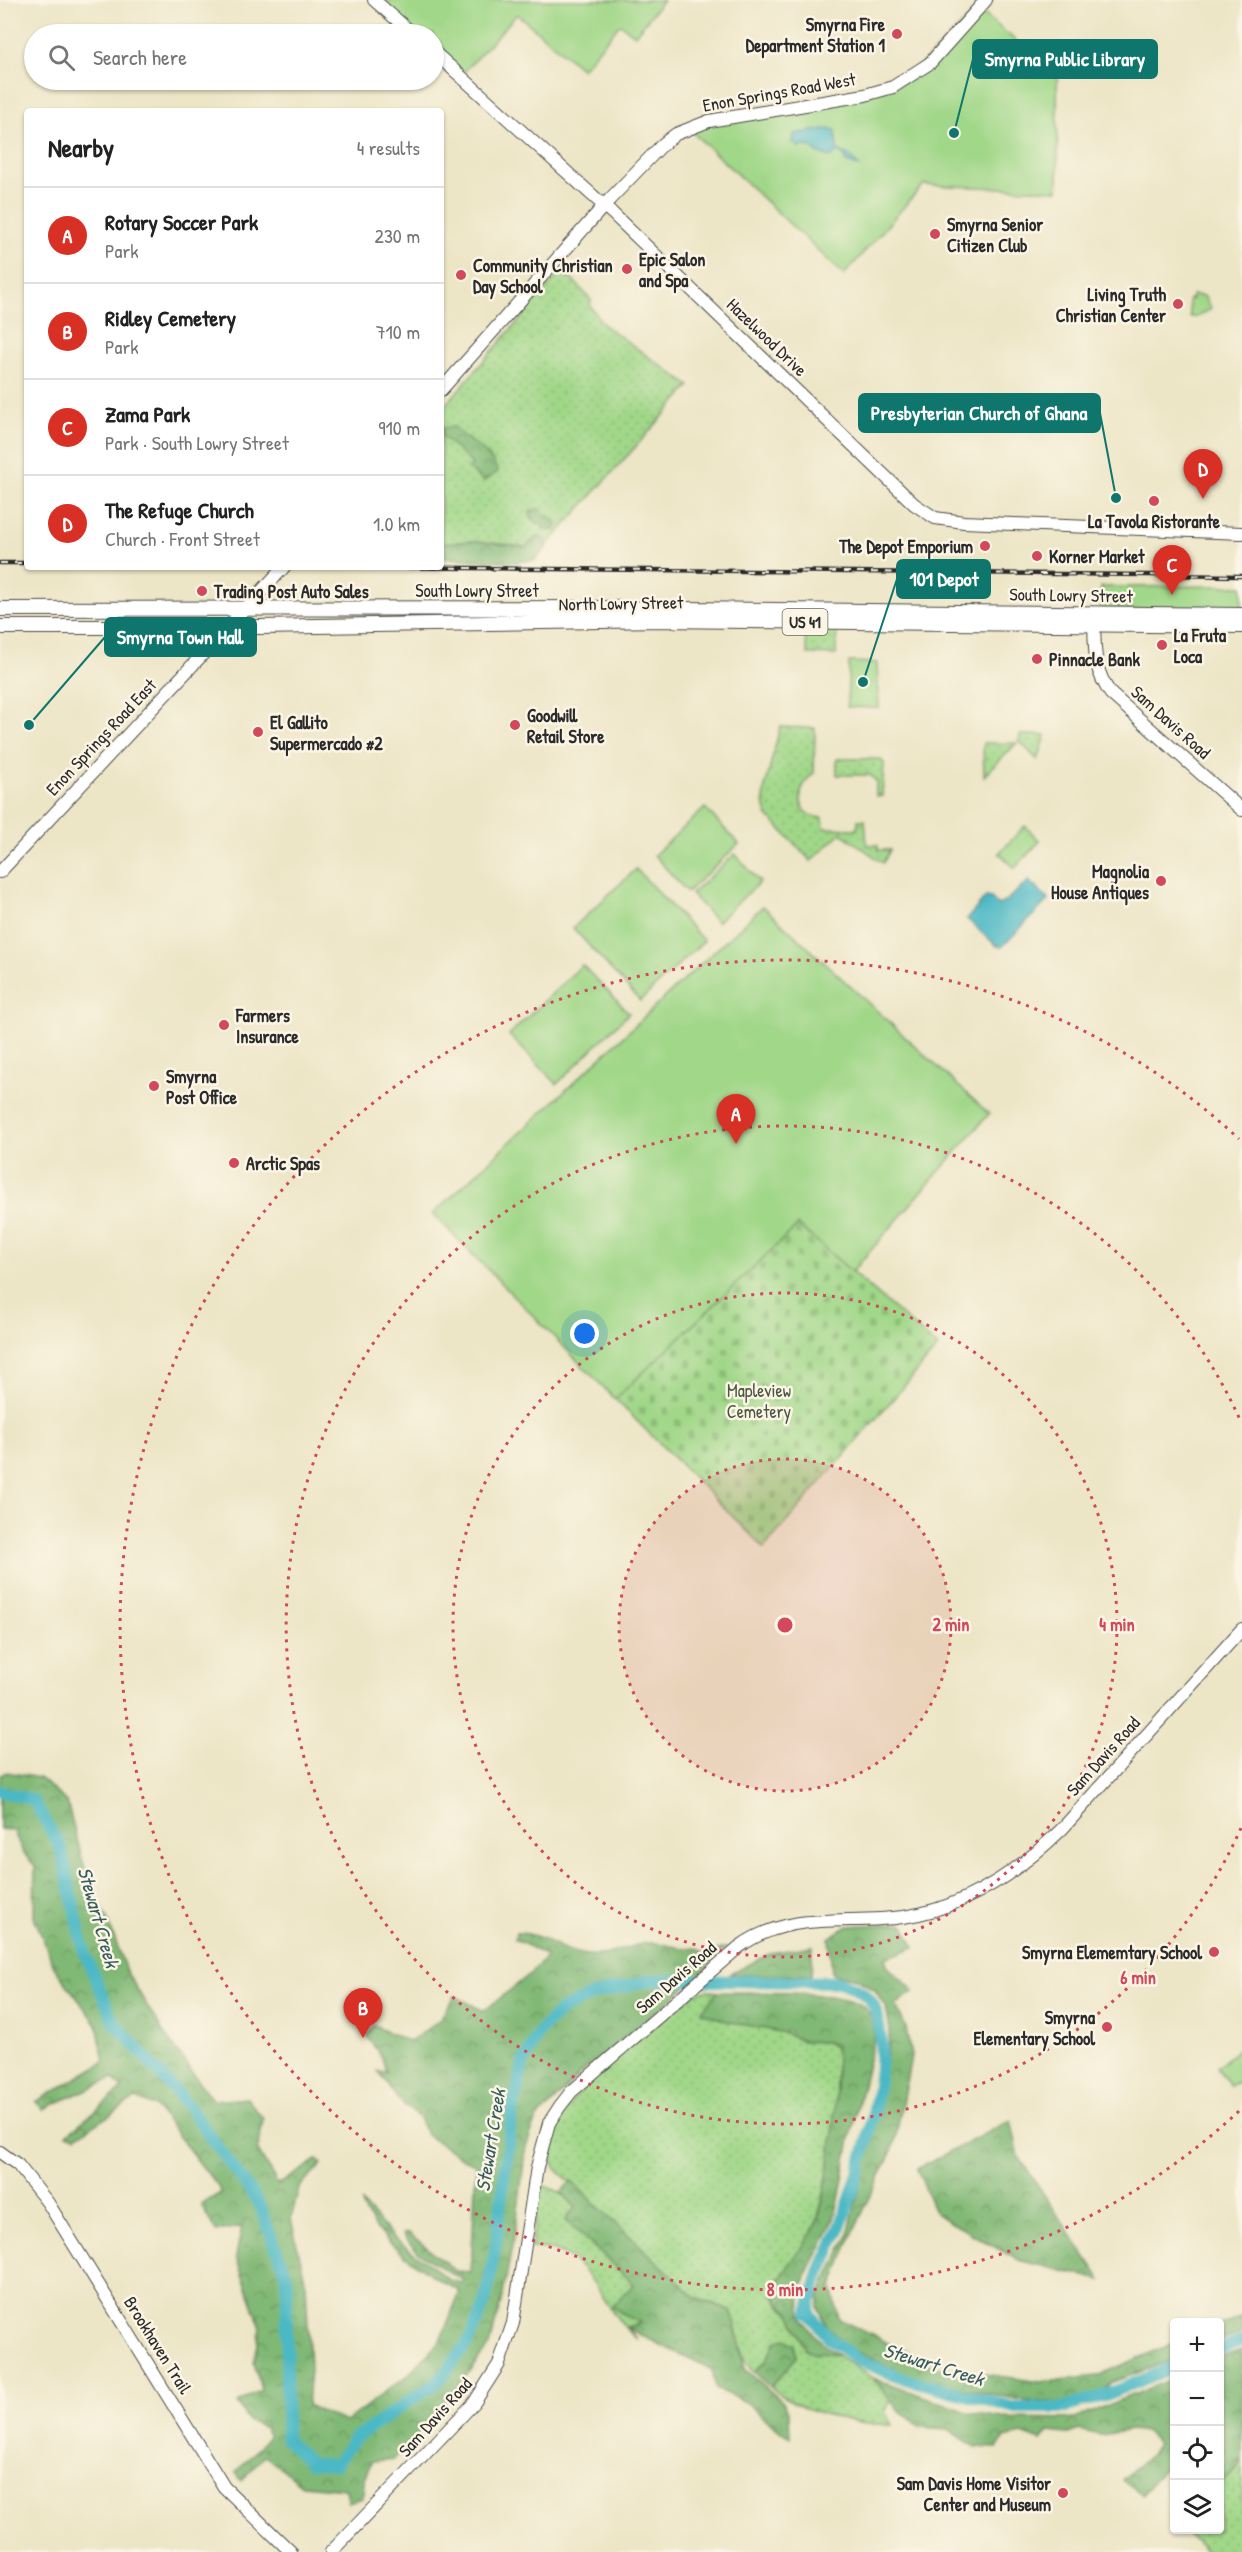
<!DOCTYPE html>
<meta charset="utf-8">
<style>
:root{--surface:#fff;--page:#f6f6f6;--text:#222;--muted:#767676;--line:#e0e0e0;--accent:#d93025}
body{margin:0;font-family:"Patrick Hand",sans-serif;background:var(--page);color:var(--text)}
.controls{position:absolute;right:18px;bottom:18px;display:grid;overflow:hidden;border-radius:6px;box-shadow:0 2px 4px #0004}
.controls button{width:54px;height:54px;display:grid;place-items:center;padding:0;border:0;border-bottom:2px solid var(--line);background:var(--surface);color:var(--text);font:30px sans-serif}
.you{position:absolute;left:585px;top:1334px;width:21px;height:21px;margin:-15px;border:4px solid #fff;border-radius:50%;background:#1a73e8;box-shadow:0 0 0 9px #1a73e833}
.badge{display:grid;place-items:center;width:39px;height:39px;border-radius:50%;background:var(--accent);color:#fff;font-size:20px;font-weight:700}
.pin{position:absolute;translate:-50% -50px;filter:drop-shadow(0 2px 3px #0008)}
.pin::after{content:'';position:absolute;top:32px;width:21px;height:18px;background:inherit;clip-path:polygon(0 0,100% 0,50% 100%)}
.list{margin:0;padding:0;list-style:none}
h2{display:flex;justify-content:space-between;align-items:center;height:78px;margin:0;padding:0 24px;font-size:26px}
h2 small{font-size:20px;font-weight:400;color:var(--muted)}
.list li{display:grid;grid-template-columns:39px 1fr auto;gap:18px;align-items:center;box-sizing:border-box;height:96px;padding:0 24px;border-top:2px solid var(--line)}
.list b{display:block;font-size:22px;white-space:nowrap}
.list p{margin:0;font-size:20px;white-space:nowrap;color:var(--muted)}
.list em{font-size:20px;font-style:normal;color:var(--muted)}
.icon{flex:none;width:33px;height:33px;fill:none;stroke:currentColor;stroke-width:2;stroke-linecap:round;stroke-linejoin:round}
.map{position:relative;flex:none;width:1242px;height:2552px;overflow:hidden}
.search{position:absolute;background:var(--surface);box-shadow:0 2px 4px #0004;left:24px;top:24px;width:420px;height:66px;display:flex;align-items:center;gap:15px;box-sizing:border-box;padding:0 21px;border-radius:33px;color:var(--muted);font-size:22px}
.panel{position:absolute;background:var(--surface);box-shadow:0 2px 4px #0004;left:24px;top:108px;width:420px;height:462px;border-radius:6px}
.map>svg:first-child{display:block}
.grass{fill:url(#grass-dots);stroke:#66815a;stroke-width:1.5}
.forest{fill:url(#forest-crowns);stroke:#567250;stroke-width:1.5}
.cemetery{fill:url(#cemetery-stones);stroke:#66815a;stroke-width:1.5}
.park{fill:#a0d788;stroke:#66815a;stroke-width:1.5}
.water{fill:#4bb8c5;stroke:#3b7278;stroke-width:1.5}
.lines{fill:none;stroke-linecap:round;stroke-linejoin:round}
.river{stroke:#4bb8c5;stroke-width:12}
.secondary-casing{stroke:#484742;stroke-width:14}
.primary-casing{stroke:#484742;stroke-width:16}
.secondary{stroke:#fff;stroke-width:12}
.primary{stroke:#fff;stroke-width:14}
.rail-casing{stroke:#2b2b2b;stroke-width:4.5}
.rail{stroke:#fcf5e5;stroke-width:2;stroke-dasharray:7;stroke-linecap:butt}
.ring{fill:none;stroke:#d1495b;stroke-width:3;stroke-dasharray:3 6}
.poi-dot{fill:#d1495b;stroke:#fcf5e5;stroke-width:2}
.labels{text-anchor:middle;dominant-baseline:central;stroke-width:5;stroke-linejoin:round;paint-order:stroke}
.shield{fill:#fcf5e5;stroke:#6a6863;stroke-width:1.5}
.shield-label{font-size:16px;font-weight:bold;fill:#2b2b2b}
.poi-label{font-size:18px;font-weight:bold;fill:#2b2b2b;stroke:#fcf5e5;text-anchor:start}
.street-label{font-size:18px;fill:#2b2b2b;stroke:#fcf5e5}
.park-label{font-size:18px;fill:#485642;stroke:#fcf5e5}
.water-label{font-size:20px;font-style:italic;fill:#365c61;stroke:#fcf5e5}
.centre{fill:#d1495b;stroke:#fcf5e5;stroke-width:3}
.ring-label{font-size:18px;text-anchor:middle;font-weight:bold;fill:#d1495b;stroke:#fcf5e5;stroke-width:5;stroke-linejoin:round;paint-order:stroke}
.leader{fill:none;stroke:#0f766e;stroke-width:2}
.callout-dot{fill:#0f766e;stroke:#fcf5e5;stroke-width:2}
.callout{fill:#0f766e;stroke:#0f766e;stroke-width:2}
.callout-label{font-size:20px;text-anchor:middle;font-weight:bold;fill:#fff}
</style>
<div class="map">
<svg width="1242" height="2552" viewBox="0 0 1242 2552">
<defs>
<pattern id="grass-dots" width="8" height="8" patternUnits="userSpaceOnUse" patternTransform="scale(1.5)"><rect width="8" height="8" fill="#a0d788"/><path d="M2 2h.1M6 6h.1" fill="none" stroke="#8ab976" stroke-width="1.8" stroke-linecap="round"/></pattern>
<pattern id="forest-crowns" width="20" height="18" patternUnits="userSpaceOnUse" patternTransform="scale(1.5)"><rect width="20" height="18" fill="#80b874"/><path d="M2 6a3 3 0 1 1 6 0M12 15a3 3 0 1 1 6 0" fill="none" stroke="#69965f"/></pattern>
<pattern id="cemetery-stones" width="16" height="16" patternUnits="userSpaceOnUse" patternTransform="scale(1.5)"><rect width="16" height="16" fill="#a0d788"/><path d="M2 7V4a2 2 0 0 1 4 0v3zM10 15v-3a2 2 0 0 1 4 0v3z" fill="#8ab976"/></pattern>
</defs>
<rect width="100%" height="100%" fill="#fcf5e5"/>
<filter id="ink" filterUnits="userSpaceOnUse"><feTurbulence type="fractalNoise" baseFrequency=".0167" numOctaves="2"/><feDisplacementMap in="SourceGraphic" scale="12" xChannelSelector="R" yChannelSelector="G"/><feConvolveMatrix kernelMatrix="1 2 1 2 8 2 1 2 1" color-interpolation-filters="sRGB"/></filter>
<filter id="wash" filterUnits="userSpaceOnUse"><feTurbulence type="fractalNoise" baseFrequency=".008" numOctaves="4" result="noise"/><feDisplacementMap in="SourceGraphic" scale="24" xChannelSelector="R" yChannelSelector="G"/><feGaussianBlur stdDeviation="1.35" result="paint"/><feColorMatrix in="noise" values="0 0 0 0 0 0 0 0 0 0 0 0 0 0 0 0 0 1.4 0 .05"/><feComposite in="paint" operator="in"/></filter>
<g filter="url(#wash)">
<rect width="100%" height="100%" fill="#ece5c6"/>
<path class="grass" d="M 561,272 L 575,282 L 591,300 L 590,306 L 604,325 L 690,386 L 549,543 L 538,536 L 526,547 L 474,541 L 441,543 L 441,410 Z
M 803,629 L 837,629 L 836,655 L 808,654 Z
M 780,727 L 815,728 L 814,773 C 795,787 795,817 823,818 L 824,828 L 857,829 L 858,820 L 865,820 L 867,845 L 878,845 L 878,850 L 890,850 L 883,863 L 841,833 L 811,861 L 767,815 L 764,803 L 764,791 Z
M 1020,735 L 1046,735 L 1038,760 L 1019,741 Z
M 983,743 L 1017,743 L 984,776 Z
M 837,759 L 880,759 L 884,763 L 882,796 L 876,796 L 876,781 L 870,775 L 837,775 Z
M 708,1990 L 717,1992 L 702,2012 L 785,2033 L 802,2041 L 827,2042 L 835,2047 C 840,2089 830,2179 817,2220 C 810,2244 789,2264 776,2285 L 778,2303 L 791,2315 L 806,2349 L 838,2355 L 873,2378 L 891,2400 L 885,2412 L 892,2425 C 855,2424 798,2412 771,2387 L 795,2358 L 776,2342 L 766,2361 L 754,2372 L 744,2359 L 731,2310 L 696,2298 L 554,2167 C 551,2158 548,2149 551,2140 C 562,2093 646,2034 684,2003 L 700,1991 Z
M 541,2185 L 560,2192 L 576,2207 L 565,2220 L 634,2284 L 641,2323 L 627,2327 L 638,2340 C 596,2306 593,2247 531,2248 Z
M 1242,2458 L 1242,2552 L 1206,2552 L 1184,2530 L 1220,2530 L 1220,2485 L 1237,2468 Z"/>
<path class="forest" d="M 455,427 C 470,446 489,448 498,472 L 484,481 L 468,469 L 473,465 L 443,437 L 442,428 Z
M 539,509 L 557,523 L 555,530 L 544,530 L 541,524 L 533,521 L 530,512 Z
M 538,536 L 545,540 L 548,546 L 535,560 L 515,562 L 441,558 L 441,543 L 474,541 L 526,547 Z
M 7,1772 L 39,1778 L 67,1802 L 89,1884 L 108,1920 L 126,1971 L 163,2032 L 213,2101 L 247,2098 L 263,2119 L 258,2151 L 278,2185 L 317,2160 L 322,2164 L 299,2188 L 291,2219 L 306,2284 L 310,2369 L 307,2405 L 345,2422 L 409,2374 L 441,2340 L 460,2291 C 432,2278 368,2233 362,2203 L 393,2237 L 451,2281 L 462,2283 L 463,2280 C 443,2268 415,2255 403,2234 L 409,2233 L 456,2271 L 471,2273 L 476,2164 L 463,2159 L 427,2135 L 419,2118 L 397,2098 L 378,2071 L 386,2072 L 382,2058 L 367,2036 L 374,2026 L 410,2042 L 439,2020 L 455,1996 L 484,2011 L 530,1974 L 547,1956 L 515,1939 L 516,1933 C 544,1932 556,1951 586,1955 C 611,1958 627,1944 650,1943 C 666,1942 678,1951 696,1948 L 706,1954 L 727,1947 L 686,1987 L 580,2074 L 537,2119 L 526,2146 L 516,2226 L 503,2294 L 489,2346 L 453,2393 L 394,2459 L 372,2461 L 364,2478 L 363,2498 L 348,2502 L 346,2489 L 302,2485 L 264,2455 L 242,2481 L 236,2472 L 267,2438 L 266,2428 L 249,2422 L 238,2403 L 261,2390 L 254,2362 L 261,2328 L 236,2257 L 242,2226 L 216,2232 L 201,2205 L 222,2192 L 156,2107 L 136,2098 L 76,2137 L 67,2134 L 122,2089 L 113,2078 L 43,2109 L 36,2102 L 104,2062 L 97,2024 L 55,1969 L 34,1917 L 35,1866 L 23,1852 L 13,1830 L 0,1829 L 0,1775 Z
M 903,1923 L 915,1947 L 885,1958 L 888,1967 L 914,1991 L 896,2005 L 906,2028 L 911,2056 L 894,2146 L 852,2235 L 832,2287 L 839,2319 L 936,2367 L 1040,2382 L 1097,2376 L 1174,2343 L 1174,2360 L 1112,2382 L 1104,2392 L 1067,2403 L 1026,2401 L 912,2378 L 848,2348 L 827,2327 L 819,2308 L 819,2297 L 848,2236 L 882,2088 L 890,2030 L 886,2006 L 874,1989 L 856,1979 L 832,1974 L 829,1938 L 848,1926 Z
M 813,1946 L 811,1975 L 729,1975 L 771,1953 Z
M 717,1992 C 748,1993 844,1989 864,2007 C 872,2014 873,2023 875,2033 C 867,2070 857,2107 849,2144 C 843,2173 841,2202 830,2229 C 819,2255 794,2284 802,2314 C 807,2332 825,2345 838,2355 L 821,2352 L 814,2354 L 806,2349 L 791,2315 L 774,2296 C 780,2267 808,2248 817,2221 C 830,2183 840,2086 835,2047 L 827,2042 L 802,2041 L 785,2033 L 726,2021 L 701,2012 Z
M 1011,2120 L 1019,2157 L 1101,2280 L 1018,2260 L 936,2214 L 917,2169 Z
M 571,2181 L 696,2298 L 731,2310 L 745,2369 L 785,2404 L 789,2415 L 790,2438 L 745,2402 L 716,2389 L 712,2370 C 684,2354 654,2344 627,2327 L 640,2323 L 612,2307 L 634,2284 L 565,2220 L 576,2207 L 561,2192 Z
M 1242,2317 L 1242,2333 L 1220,2341 L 1220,2325 Z
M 785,2339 L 795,2345 L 796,2358 L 771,2387 L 754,2372 L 766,2361 L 776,2342 Z
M 1242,2350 L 1242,2458 L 1237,2468 L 1220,2485 L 1220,2358 Z
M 873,2378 L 970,2413 L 1002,2418 L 1075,2419 L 1174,2378 L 1174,2455 L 1142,2495 L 1122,2480 L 1149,2456 L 1157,2444 L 1146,2432 L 1131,2430 L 1101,2435 L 1079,2430 L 1068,2434 L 1048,2432 L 1041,2441 L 1022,2434 L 1004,2438 L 997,2448 L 976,2447 L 947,2429 L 921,2427 L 899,2410 Z"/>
<path class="cemetery" d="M 798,1225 L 938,1347 L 764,1548 L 615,1399 Z"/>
<path class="park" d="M 380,0 L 663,0 L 635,35 L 620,24 L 582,69 L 517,14 L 463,73 L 434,47 L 434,34 L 419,34 Z
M 978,9 L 1021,45 L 1057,69 L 1058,190 L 923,185 L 844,275 L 688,128 L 903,82 Z
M 1192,295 L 1204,296 L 1211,309 L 1197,317 L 1190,317 L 1189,299 L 1192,299 Z
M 1242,586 L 1242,611 L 1101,610 L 1101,587 Z
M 849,662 L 877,663 L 879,708 L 847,707 Z
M 705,808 L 739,844 L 687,892 L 654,855 Z
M 1025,826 L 1040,841 L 1015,868 L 999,853 Z
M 735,854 L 760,882 L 717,922 L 691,894 Z
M 636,869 L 704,941 L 640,1001 L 573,928 Z
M 763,906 L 989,1114 L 852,1272 L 798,1225 L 615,1399 L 433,1214 Z
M 582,965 L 629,1013 L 557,1084 L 509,1035 Z
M 1242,2045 L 1242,2081 L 1230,2085 L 1217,2068 Z"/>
<path class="water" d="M 825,129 L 836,130 L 837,149 L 850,156 L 860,167 L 845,161 L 845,156 L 837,152 L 832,157 L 819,154 L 809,146 L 798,147 L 793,142 L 794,134 Z
M 1029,881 L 1048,900 L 1002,947 L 997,946 L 967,919 L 986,897 L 991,898 L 998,905 L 1003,903 Z"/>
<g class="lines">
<path class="river" d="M 0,1791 L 33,1800 L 60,1846 L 85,1954 L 114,2022 L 188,2106 L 258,2202 L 287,2276 L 286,2439 L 310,2463 L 335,2465 L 354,2439 L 440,2380 L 469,2341 L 485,2303 L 496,2244 L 512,2114 L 523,2064 L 540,2031 L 561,2010 L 592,1995 L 651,1980 L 839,1982 C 855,1988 871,1994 876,2012 C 893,2067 860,2174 840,2227 C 828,2258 813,2279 809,2313 L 829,2338 L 859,2361 L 905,2379 L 1016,2408 L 1063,2408 L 1106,2395 L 1174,2367
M 1220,2350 L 1242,2341"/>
</g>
</g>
<g filter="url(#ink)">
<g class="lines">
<g class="secondary-casing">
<path id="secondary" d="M 374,0 L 413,34
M 434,52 L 612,213 L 914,504 L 935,518 L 964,522 L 1242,533
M 441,390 L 610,199 L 663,144 L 676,134 L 709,121 L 865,95 L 893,87 L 930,63 L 986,0
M 1094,615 C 1095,645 1092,669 1111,694 L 1242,810
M 0,872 L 284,567
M 0,2152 L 18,2165 L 48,2203 L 224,2487 L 291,2552
M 331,2552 L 474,2403 L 499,2364 L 513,2323 L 537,2167 L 549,2123 L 560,2106 L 571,2092 L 739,1947 C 790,1910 845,1925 903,1917 C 965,1908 1018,1872 1062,1829 L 1242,1629"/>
</g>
<g class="primary-casing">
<path id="primary" d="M 0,609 L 595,608 L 1242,615
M 0,627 L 260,627 L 658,620 L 1242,626"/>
</g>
<use href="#secondary" class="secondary"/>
<use href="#primary" class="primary"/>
<g class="rail-casing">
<path id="rail" d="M 0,563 L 27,563
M 367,567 L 1242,576"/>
</g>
<use href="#rail" class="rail"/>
</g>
</g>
<circle cx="785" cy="1625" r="166" fill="#d1495b" fill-opacity=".12"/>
<g class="ring">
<circle cx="785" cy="1625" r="166"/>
<circle cx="785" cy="1625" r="332"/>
<path d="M1241 1828A499 499 0 1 1 1241 1422"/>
<path d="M1239 2111A665 665 0 1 1 1239 1139"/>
</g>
<g class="poi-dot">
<circle cx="897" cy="34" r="6"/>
<circle cx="935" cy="234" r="6"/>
<circle cx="627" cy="269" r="6"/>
<circle cx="461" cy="275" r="6"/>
<circle cx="1178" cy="304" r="6"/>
<circle cx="1154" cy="501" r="6"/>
<circle cx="985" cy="546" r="6"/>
<circle cx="1037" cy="556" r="6"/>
<circle cx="202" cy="591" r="6"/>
<circle cx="1162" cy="645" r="6"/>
<circle cx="1037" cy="659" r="6"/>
<circle cx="515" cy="725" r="6"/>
<circle cx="258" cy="732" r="6"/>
<circle cx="1161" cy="881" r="6"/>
<circle cx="224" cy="1025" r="6"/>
<circle cx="154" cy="1086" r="6"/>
<circle cx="234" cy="1163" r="6"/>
<circle cx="1214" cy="1952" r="6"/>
<circle cx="1107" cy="2027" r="6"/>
<circle cx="1063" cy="2493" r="6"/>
</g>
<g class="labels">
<rect class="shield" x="782.5" y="609" width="45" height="26" rx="4.5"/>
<g class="shield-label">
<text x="805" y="622">US 41</text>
</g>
<g class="poi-label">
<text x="885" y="24" text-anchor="end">Smyrna Fire<tspan x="885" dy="21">Department Station 1</tspan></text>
<text x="947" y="224">Smyrna Senior<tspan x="947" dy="21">Citizen Club</tspan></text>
<text x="639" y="259">Epic Salon<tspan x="639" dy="21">and Spa</tspan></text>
<text x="473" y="265">Community Christian<tspan x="473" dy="21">Day School</tspan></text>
<text x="1166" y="294" text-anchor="end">Living Truth<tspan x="1166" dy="21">Christian Center</tspan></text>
<text x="1154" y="521" text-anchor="middle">La Tavola Ristorante</text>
<text x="973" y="546" text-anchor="end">The Depot Emporium</text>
<text x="1049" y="556">Korner Market</text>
<text x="214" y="591">Trading Post Auto Sales</text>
<text x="1174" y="635">La Fruta<tspan x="1174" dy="21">Loca</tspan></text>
<text x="1049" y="659">Pinnacle Bank</text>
<text x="527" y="715">Goodwill<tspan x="527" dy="21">Retail Store</tspan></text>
<text x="270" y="722">El Gallito<tspan x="270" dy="21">Supermercado #2</tspan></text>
<text x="1149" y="871" text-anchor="end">Magnolia<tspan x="1149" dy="21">House Antiques</tspan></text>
<text x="236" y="1015">Farmers<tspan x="236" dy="21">Insurance</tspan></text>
<text x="166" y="1076">Smyrna<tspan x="166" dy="21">Post Office</tspan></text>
<text x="246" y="1163">Arctic Spas</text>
<text x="1202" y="1952" text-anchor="end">Smyrna Elememtary School</text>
<text x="1095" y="2017" text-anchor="end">Smyrna<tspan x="1095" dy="21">Elementary School</tspan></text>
<text x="1051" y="2483" text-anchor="end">Sam Davis Home Visitor<tspan x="1051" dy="21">Center and Museum</tspan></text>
</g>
<g class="street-label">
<text transform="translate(779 92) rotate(-10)">Enon Springs Road West</text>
<text transform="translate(767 337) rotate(44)">Hazelwood Drive</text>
<text x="477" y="590">South Lowry Street</text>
<text transform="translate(1071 595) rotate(1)">South Lowry Street</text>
<text transform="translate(621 603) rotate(-1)">North Lowry Street</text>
<text transform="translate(1171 722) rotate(42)">Sam Davis Road</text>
<text transform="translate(101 737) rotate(-47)">Enon Springs Road East</text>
<text transform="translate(1103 1756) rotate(-48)">Sam Davis Road</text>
<text transform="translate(676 1977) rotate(-41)">Sam Davis Road</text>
<text transform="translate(158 2345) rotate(58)">Brookhaven Trail</text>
<text transform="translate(435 2417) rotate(-48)">Sam Davis Road</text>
</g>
<g class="park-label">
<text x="759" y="1390">Mapleview<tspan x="759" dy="21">Cemetery</tspan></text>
</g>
<g class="water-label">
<text transform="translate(99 1917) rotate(74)">Stewart Creek</text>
<text transform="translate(490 2140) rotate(-81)">Stewart Creek</text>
<text transform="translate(934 2364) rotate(17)">Stewart Creek</text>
</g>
</g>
<circle cx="785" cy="1625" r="9" class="centre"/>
<g class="ring-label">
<text x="951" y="1631">2 min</text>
<text x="1117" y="1631">4 min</text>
<text x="1138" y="1984">6 min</text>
<text x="785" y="2296">8 min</text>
</g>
<path class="leader" d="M954 133L973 59M1116 498L1100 413M863 682L897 579M29 725L105 637"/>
<g class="callout-dot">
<circle cx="954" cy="133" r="6"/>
<circle cx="1116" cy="498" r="6"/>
<circle cx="863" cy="682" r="6"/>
<circle cx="29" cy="725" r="6"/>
</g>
<g class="callout">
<rect x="973" y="40" width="184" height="38" rx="6"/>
<rect x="859" y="394" width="241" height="38" rx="6"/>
<rect x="897" y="560" width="93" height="38" rx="6"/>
<rect x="105" y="618" width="151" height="38" rx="6"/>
</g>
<g class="callout-label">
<text x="1065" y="66">Smyrna Public Library</text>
<text x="979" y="420">Presbyterian Church of Ghana</text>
<text x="944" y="586">101 Depot</text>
<text x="180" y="644">Smyrna Town Hall</text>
</g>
</svg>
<div class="controls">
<button>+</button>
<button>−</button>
<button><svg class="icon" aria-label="locate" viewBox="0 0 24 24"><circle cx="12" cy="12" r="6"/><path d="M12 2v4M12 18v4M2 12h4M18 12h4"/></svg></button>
<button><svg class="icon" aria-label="layers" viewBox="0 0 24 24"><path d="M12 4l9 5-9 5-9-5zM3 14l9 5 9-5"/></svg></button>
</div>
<div class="you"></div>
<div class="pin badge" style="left:736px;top:1144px">A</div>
<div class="pin badge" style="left:363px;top:2038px">B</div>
<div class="pin badge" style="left:1172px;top:595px">C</div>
<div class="pin badge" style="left:1203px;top:499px">D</div>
<div class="search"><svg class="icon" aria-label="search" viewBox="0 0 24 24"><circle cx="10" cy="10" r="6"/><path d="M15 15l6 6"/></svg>Search here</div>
<section class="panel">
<h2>Nearby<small>4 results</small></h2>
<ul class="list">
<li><span class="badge">A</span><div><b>Rotary Soccer Park</b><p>Park</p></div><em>230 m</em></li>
<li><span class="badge">B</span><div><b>Ridley Cemetery</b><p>Park</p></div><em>710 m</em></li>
<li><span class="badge">C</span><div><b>Zama Park</b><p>Park · South Lowry Street</p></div><em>910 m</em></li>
<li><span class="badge">D</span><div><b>The Refuge Church</b><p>Church · Front Street</p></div><em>1.0 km</em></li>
</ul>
</section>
</div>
